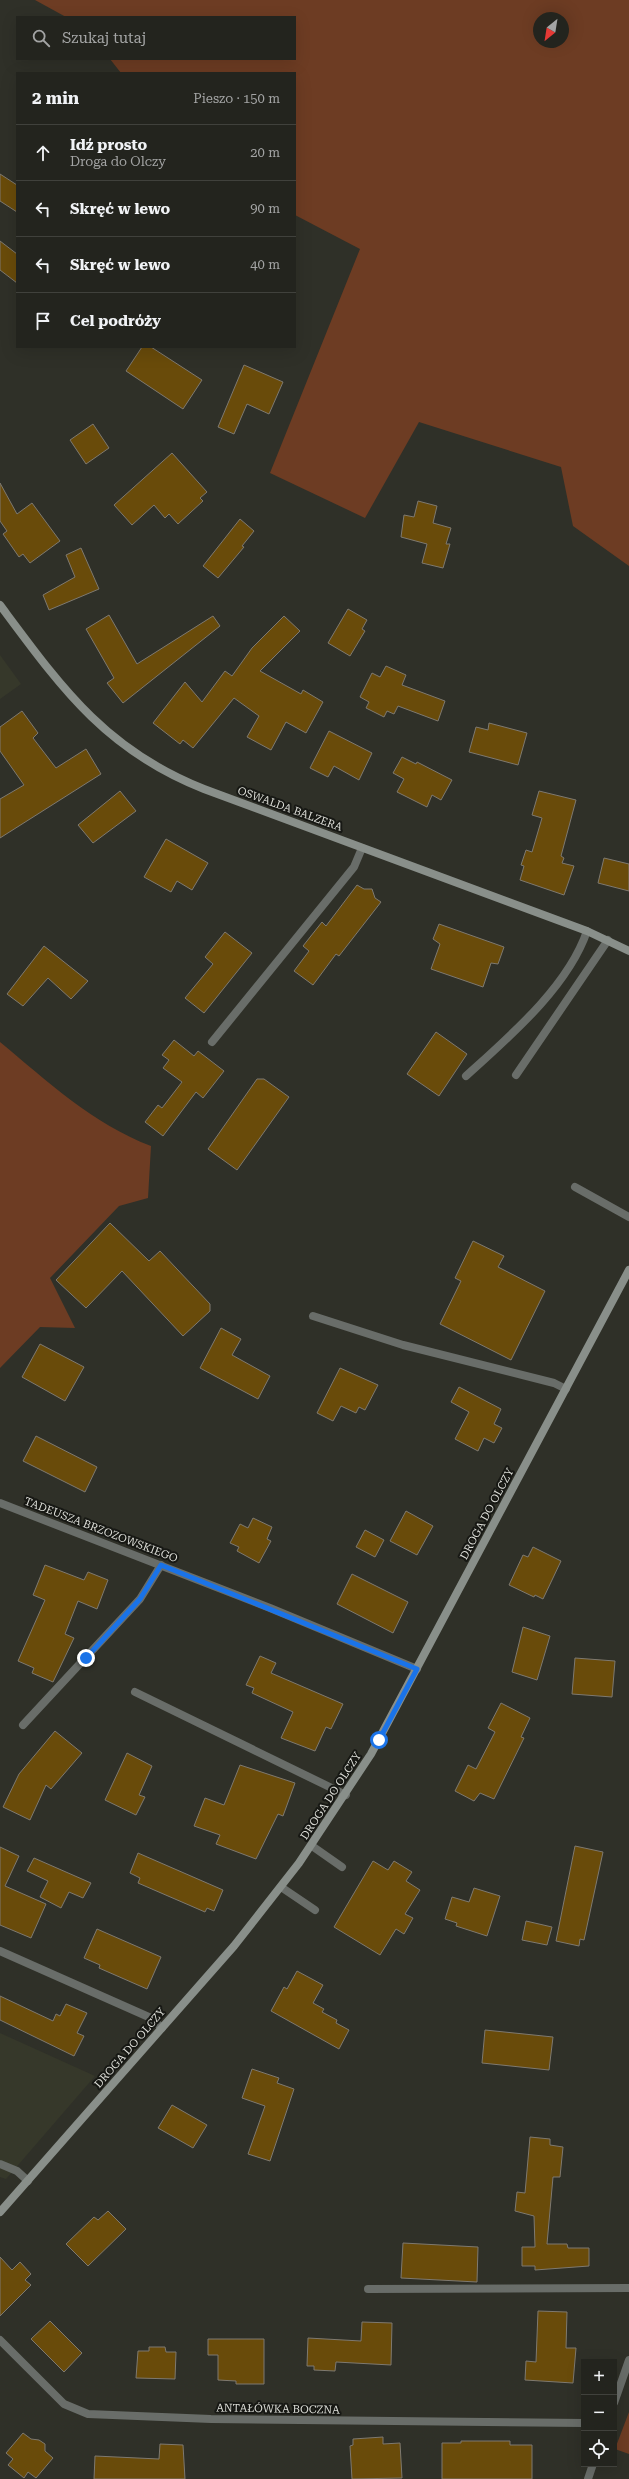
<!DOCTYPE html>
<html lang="pl">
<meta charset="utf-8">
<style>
:root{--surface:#23241e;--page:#2b2c27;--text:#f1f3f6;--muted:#a3a4a4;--line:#40413c}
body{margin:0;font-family:"Roboto Serif",serif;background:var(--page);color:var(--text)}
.controls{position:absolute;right:12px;bottom:12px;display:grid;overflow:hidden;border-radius:0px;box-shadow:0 4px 16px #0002}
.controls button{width:36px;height:36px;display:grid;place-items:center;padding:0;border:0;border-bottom:1px solid var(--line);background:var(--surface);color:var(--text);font:20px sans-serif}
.compass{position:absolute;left:533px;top:12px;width:36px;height:36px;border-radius:50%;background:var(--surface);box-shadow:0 4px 16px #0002;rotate:210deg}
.stop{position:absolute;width:12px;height:12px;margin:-9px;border:3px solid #1a73e8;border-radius:50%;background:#fff}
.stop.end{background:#1a73e8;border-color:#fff;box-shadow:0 1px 4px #0008}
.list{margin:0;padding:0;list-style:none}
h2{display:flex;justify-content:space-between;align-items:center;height:52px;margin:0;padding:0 16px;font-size:17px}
h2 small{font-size:13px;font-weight:400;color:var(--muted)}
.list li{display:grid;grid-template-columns:26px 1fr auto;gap:12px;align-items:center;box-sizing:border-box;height:56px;padding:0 16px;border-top:1px solid var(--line)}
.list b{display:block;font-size:15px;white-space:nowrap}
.list p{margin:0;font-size:13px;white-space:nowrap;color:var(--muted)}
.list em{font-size:13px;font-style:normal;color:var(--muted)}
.icon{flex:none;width:22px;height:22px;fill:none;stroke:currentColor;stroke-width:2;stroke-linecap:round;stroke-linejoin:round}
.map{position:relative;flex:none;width:629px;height:2479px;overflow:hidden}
.search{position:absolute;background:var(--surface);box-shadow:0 4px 16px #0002;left:16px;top:16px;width:280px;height:44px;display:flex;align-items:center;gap:10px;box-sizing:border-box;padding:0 14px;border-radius:0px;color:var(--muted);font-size:15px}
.panel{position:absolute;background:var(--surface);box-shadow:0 4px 16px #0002;left:16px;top:72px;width:280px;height:276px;border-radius:0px}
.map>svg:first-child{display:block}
.built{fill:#36382a}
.green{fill:#6d3c23;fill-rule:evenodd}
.building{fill:#694b0a;stroke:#7e7970}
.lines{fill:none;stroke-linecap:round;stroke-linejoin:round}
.lane{stroke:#696d69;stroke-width:8}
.street{stroke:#696d69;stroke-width:8}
.secondary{stroke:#898f8a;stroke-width:8}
.route{stroke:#1a73e8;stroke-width:5}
.labels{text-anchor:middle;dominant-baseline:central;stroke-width:4;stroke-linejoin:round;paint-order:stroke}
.street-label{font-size:11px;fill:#ddded8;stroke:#171814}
</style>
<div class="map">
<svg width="629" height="2479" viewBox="0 0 629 2479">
<rect width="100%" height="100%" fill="#2f3028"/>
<path class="built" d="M 0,655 L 21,684 L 0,699 Z
M 0,2033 L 95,2076 L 6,2179 L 0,2177 Z"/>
<path class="green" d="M 35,0 L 629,0 L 629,566 L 573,526 L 561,467 L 419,422 L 365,518 L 270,473 L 360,249 L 295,215 L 295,73 L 121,73 L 110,59 L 295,59 L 295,17 L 66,17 ZM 539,18 L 563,18 L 563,42 L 539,42 Z
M 0,1042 C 47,1081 93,1124 151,1146 L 148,1198 L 119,1206 L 50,1278 L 75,1328 L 40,1327 L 0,1368 Z
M 629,2412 L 629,2454 L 615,2449 Z"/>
<path class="building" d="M 0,174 L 17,185 L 17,212 L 0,201 Z
M 0,241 L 17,254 L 17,283 L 0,270 Z
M 142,347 L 151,347 L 202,380 L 183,409 L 126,371 Z
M 244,365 L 283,382 L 269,414 L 247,404 L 234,434 L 218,427 Z
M 93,424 L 109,448 L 86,464 L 70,440 Z
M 172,453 L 207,492 L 200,498 L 203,501 L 178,524 L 169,514 L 165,518 L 154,505 L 132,525 L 114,505 Z
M 0,483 L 17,514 L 32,503 L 60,541 L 30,563 L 23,554 L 19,557 L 3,534 L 7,531 L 0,521 Z
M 418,501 L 437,506 L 433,523 L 451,528 L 446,544 L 450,544 L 443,568 L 422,563 L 427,544 L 401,537 L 404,515 L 414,517 Z
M 240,519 L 254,531 L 242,546 L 244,547 L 218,578 L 203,566 Z
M 81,548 L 99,589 L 49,610 L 43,595 L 75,577 L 66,555 Z
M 348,609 L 367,620 L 362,629 L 365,631 L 350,656 L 328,643 Z
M 109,615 L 137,664 L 213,616 L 220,626 L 123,703 L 107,683 L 114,678 L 86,629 Z
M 284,616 L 300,631 L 260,671 L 301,694 L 303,690 L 323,702 L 306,733 L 286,722 L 271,750 L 247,737 L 259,716 L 234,698 L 193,748 L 183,740 L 180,744 L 153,723 L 185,682 L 202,702 L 225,671 L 232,676 L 252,648 Z
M 386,666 L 406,675 L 402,685 L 445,701 L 438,721 L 398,706 L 394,714 L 387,711 L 384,717 L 366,708 L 369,702 L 360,697 L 372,673 L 380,677 Z
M 22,711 L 38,733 L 33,738 L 56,768 L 86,749 L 101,774 L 0,838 L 0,799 L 24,785 L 0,751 L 0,727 Z
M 489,723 L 527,733 L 518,765 L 469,752 L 476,727 L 488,730 Z
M 329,731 L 372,753 L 359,780 L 334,766 L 328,777 L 310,768 Z
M 402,757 L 416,764 L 417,762 L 452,780 L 441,800 L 432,795 L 427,807 L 397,792 L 404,779 L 393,773 Z
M 120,791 L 136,811 L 93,843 L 78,825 Z
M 539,791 L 576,800 L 561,856 L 564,858 L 562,863 L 574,866 L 564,895 L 520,880 L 524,866 L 521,865 L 526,850 L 532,852 L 542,818 L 532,815 Z
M 166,839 L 208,863 L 192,890 L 177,881 L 171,892 L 144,877 Z
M 604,858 L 629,864 L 629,891 L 598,883 Z
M 357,885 L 364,889 L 372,889 L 375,898 L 381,902 L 339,956 L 336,954 L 313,985 L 294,971 L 309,951 L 303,946 L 322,922 L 326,926 Z
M 439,924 L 504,947 L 498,964 L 491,963 L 483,987 L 431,969 L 440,944 L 433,939 Z
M 225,932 L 252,953 L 204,1013 L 185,998 L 213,964 L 205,957 Z
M 44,946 L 88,981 L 71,999 L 48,978 L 23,1006 L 7,994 Z
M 436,1032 L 467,1054 L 439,1096 L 407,1074 Z
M 174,1040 L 194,1056 L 198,1051 L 224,1071 L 203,1098 L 196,1092 L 163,1136 L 145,1122 L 158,1105 L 162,1108 L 182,1082 L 163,1068 L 169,1060 L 162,1055 Z
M 257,1079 L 264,1079 L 289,1097 L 237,1170 L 208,1149 Z
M 110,1223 L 149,1261 L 160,1251 L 210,1304 L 210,1311 L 183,1336 L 122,1271 L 86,1308 L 56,1280 Z
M 473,1241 L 504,1256 L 498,1267 L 545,1291 L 511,1360 L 440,1324 L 461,1281 L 455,1278 Z
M 221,1328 L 241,1339 L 232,1355 L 270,1376 L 258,1399 L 200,1368 Z
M 40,1344 L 84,1367 L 65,1401 L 22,1377 Z
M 340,1368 L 378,1385 L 365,1410 L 359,1407 L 356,1413 L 341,1406 L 333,1421 L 317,1413 Z
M 459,1387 L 501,1409 L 494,1424 L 502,1428 L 494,1443 L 484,1438 L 478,1451 L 455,1439 L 469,1412 L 451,1402 Z
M 36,1436 L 97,1467 L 85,1492 L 23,1461 Z
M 406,1511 L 433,1526 L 417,1555 L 390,1541 Z
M 253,1518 L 272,1527 L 267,1539 L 271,1541 L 259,1563 L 237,1551 L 239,1547 L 230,1543 L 240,1524 L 248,1528 Z
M 365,1530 L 384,1540 L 375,1557 L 356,1547 Z
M 533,1547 L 561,1561 L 543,1599 L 535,1595 L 534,1597 L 509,1585 L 523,1555 L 528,1557 Z
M 45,1565 L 84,1580 L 88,1572 L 108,1580 L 97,1609 L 78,1601 L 65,1634 L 74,1638 L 53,1682 L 32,1673 L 34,1668 L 18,1661 L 45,1600 L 33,1595 Z
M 352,1574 L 408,1602 L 393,1633 L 337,1604 Z
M 523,1627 L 550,1636 L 537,1680 L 512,1672 Z
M 260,1656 L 276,1663 L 271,1673 L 343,1704 L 331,1729 L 326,1727 L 315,1751 L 281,1738 L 293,1712 L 252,1693 L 254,1688 L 246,1685 Z
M 575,1658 L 615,1661 L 612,1697 L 572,1694 Z
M 501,1703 L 530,1718 L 521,1737 L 524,1738 L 494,1799 L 480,1793 L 474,1801 L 455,1791 L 468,1765 L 476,1769 L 495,1732 L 488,1728 Z
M 55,1731 L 82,1753 L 51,1789 L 46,1785 L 30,1820 L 3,1807 L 19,1774 Z
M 127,1753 L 152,1766 L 139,1795 L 145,1797 L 136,1815 L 105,1800 Z
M 240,1765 L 295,1783 L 283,1816 L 278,1814 L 256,1859 L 216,1844 L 220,1835 L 194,1826 L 205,1798 L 224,1805 Z
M 575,1846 L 603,1852 L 584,1940 L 580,1939 L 579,1946 L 556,1941 Z
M 0,1847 L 19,1856 L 5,1886 L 46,1904 L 31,1938 L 0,1925 Z
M 138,1853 L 223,1890 L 214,1911 L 207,1908 L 205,1912 L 138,1883 L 140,1878 L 130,1873 Z
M 34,1858 L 91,1883 L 83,1898 L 69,1892 L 61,1908 L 40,1897 L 48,1881 L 27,1871 Z
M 373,1861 L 388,1870 L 394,1861 L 412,1872 L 406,1881 L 420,1890 L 405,1914 L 413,1918 L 404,1934 L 396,1929 L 380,1955 L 334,1927 Z
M 474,1888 L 500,1896 L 487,1936 L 456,1926 L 457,1923 L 445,1919 L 452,1897 L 469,1902 Z
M 526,1921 L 552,1927 L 547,1945 L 522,1940 Z
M 97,1929 L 161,1957 L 147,1989 L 99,1968 L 100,1965 L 84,1958 Z
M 297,1971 L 323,1985 L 313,2003 L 324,2009 L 322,2012 L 337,2020 L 336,2023 L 349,2030 L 339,2049 L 271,2011 L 284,1987 L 287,1989 Z
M 0,1996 L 53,2021 L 56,2014 L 60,2016 L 66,2004 L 87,2013 L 77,2033 L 84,2036 L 74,2056 L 0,2020 Z
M 485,2030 L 553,2037 L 549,2070 L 482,2063 Z
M 252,2069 L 279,2078 L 277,2083 L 294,2089 L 270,2161 L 248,2154 L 265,2106 L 242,2098 Z
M 172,2105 L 207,2125 L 193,2148 L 158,2128 Z
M 530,2137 L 550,2139 L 550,2145 L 563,2147 L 560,2177 L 553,2177 L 547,2244 L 567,2244 L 568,2248 L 589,2248 L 589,2266 L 535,2270 L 535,2266 L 522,2266 L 522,2247 L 535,2247 L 534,2216 L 515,2211 L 517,2192 L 525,2193 Z
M 108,2211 L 126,2229 L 88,2266 L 66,2244 L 94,2217 L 98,2220 Z
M 403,2243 L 478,2247 L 477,2282 L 401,2278 Z
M 0,2257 L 12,2270 L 20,2262 L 31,2274 L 25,2280 L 31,2285 L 0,2316 Z
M 538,2311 L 567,2312 L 566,2348 L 576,2348 L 573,2383 L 525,2380 L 526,2361 L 536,2362 Z
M 50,2321 L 82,2353 L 64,2372 L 31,2339 Z
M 362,2322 L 392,2323 L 391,2365 L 336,2362 L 335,2371 L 314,2370 L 314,2366 L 307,2366 L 308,2338 L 361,2341 Z
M 208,2339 L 264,2339 L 264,2384 L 236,2384 L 236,2381 L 218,2380 L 218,2355 L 208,2355 Z
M 149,2347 L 165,2347 L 166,2352 L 176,2352 L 175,2379 L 136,2378 L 138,2351 L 149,2351 Z
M 23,2433 L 31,2439 L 39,2440 L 45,2444 L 45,2451 L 53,2458 L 36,2478 L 28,2472 L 24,2478 L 8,2465 L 13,2459 L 6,2453 Z
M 383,2437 L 383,2444 L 400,2443 L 402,2478 L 352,2479 L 350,2446 L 353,2445 L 353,2439 Z
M 461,2441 L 510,2441 L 510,2445 L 532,2445 L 532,2479 L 442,2479 L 442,2443 L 461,2443 Z
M 160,2444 L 183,2445 L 185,2479 L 94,2479 L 95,2456 L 159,2459 Z"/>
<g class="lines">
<path class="lane" d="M 212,1042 L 354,867 L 362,848
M 516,1075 L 608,940
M 466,1076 C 509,1037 568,987 587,931
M 575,1187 L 629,1217
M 313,1316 L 403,1345 L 554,1383 L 566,1389
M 135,1692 L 346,1795
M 23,1725 L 140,1599 L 161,1565
M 312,1846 L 342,1867
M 281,1887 L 315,1910
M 0,2164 L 17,2171 L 28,2181
M 368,2289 L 629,2288"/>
<path class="street" d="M 0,1503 L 270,1608 L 417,1669
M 0,1951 L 151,2018 L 162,2028
M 0,2340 L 64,2404 L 88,2414 L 211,2419 L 584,2423
M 614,2403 L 629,2360
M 588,2479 L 593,2464"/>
<path class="secondary" d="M 0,605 C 61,687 105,750 204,789 L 587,931 L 629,951
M 0,2212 L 234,1946 L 299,1863 L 371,1754 L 629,1270"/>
</g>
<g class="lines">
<path class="route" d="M 86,1658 L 140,1599 L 161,1565 L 417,1669 L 379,1740"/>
</g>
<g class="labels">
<g class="street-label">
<text transform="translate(290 809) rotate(20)">OSWALDA BALZERA</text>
<text transform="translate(487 1514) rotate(-62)">DROGA DO OLCZY</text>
<text transform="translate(101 1530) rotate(21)">TADEUSZA BRZOZOWSKIEGO</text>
<text transform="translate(331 1796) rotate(-57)">DROGA DO OLCZY</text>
<text transform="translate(130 2048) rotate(-49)">DROGA DO OLCZY</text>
<text transform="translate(278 2409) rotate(1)">ANTAŁÓWKA BOCZNA</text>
</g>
</g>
</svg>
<div class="controls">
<button>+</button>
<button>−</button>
<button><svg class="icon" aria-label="locate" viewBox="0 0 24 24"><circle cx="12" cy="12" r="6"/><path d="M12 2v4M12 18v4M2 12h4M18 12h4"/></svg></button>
</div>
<svg class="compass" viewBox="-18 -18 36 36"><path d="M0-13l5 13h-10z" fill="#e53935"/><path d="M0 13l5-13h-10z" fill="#a3a4a4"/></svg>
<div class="stop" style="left:379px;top:1740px"></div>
<div class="stop end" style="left:86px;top:1658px"></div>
<div class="search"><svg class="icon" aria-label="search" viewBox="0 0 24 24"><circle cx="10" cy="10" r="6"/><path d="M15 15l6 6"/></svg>Szukaj tutaj</div>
<section class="panel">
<h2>2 min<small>Pieszo · 150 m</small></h2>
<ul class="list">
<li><svg class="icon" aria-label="ahead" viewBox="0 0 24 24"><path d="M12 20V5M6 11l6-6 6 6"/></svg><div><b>Idź prosto</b><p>Droga do Olczy</p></div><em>20 m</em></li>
<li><svg class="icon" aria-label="left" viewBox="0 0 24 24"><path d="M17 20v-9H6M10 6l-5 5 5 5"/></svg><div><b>Skręć w lewo</b></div><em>90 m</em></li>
<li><svg class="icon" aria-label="left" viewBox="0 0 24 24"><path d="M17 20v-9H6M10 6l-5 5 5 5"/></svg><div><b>Skręć w lewo</b></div><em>40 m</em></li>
<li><svg class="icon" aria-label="arrive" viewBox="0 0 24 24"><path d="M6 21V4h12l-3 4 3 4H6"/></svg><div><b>Cel podróży</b></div></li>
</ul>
</section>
</div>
